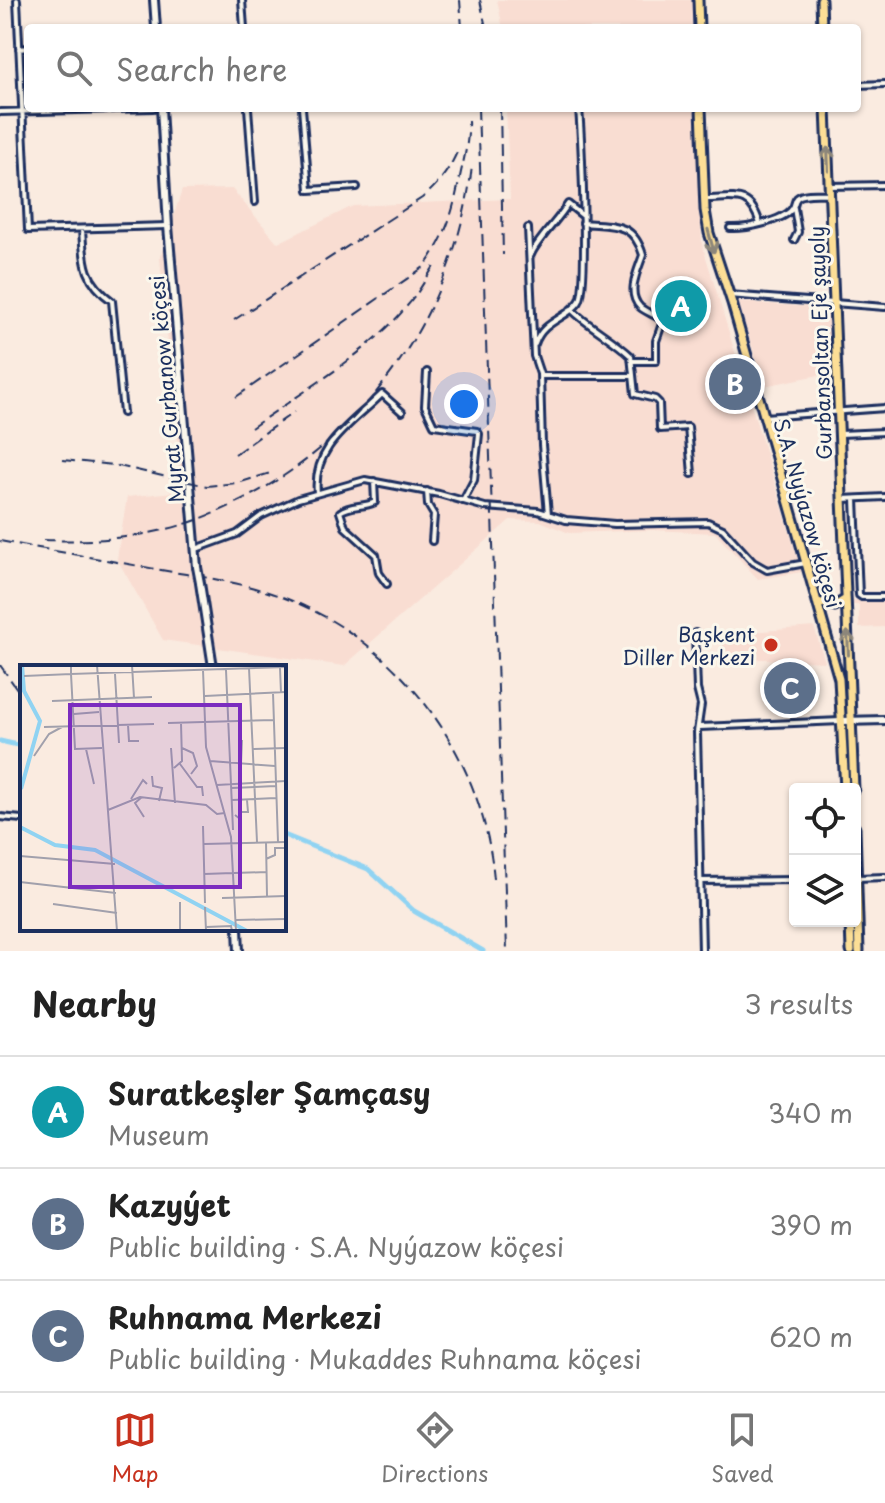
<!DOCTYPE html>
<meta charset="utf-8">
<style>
:root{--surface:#fff;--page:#f6f6f6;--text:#222;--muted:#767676;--line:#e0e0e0;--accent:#c8321e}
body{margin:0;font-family:"Playpen Sans",sans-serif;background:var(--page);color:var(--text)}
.controls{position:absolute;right:24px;bottom:24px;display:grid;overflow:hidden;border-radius:8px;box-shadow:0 2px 6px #0004}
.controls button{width:72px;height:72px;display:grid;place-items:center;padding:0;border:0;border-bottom:2px solid var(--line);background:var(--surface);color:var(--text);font:40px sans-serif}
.you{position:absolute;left:464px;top:404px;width:28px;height:28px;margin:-20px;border:6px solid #fff;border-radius:50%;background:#1a73e8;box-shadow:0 0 0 12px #1a73e833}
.badge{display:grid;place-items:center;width:52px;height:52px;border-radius:50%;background:var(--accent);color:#fff;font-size:26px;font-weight:700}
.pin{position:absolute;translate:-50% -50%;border:4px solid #fff;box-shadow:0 2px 8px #0006}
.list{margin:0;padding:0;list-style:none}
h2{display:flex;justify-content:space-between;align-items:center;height:104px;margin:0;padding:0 32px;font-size:34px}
h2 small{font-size:26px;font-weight:400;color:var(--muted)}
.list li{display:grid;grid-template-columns:52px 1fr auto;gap:24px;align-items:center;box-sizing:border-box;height:112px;padding:0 32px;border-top:2px solid var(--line)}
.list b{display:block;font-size:30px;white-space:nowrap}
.list p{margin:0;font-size:26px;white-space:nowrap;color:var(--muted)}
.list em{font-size:26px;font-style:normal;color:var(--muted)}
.icon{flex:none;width:44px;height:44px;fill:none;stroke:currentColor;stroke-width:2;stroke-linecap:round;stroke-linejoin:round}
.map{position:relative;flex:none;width:885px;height:951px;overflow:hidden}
.search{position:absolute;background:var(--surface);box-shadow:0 2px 6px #0004;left:24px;right:24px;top:24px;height:88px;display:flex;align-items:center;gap:20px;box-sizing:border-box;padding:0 28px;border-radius:8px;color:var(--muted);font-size:30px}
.sheet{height:440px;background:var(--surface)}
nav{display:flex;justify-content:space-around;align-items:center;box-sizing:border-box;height:112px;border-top:2px solid var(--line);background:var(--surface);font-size:22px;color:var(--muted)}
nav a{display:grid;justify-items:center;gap:4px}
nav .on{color:var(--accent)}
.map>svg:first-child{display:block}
.built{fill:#f9ddd2}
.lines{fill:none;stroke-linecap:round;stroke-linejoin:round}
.canal{stroke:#90d3f2;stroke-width:5}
.street-casing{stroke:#1b2f5e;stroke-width:10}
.secondary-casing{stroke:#1b2f5e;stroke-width:12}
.primary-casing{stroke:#1b2f5e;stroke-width:13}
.street{stroke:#fbf7ec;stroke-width:4}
.secondary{stroke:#fbf7ec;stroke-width:6}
.primary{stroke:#fcde96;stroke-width:7}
.rail{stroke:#1b2f5e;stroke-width:2;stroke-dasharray:12 6;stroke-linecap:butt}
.secondary-bridge-casing{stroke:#1b2f5e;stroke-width:12;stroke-linecap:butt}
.secondary-bridge{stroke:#fbf7ec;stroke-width:6}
.oneway{stroke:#8c867a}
.poi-dot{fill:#c8321e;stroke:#fbf7ec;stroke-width:3}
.labels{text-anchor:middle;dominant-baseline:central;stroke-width:6;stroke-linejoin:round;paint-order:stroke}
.street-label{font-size:20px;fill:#1b2f5e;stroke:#fbf7ec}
.poi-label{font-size:20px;fill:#1b2f5e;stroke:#fbf7ec;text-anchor:end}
.inset-river{fill:none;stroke:#90d3f2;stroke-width:4}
.inset-road{fill:none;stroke:#a1a0ac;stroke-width:2}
.view{fill:#7b2cbf;fill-opacity:0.15;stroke:#7b2cbf;stroke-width:4}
.inset-edge{fill:none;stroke:#1b2f5e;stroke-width:4}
</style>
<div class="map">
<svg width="885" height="951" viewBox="0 0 885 951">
<rect width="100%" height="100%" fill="#faebe0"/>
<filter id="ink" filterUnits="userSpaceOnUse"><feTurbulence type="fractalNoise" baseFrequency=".0125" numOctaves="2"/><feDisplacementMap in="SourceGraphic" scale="16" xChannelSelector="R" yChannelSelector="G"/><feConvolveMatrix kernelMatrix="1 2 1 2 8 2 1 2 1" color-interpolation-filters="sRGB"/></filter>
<g filter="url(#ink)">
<path class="built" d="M 497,0 L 692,0 L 693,28 L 503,28 Z
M 506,108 L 696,108 L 702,244 L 802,572 L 758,579 L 715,533 L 653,530 L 569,533 L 540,521 L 510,520 L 344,666 L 163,640 L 117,559 L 127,497 L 182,491 L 160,258 L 182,190 L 232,189 L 278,243 L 353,206 L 510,199 Z
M 738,302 L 831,308 L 829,373 L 764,386 Z
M 853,600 L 885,600 L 885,627 L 859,628 L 859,605 L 853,605 Z
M 814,627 L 825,662 L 722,657 L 724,634 Z"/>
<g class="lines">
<path class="canal" d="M 0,741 L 22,746
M 284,835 L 368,869 L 414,911 L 483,951"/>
<g class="street-casing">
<path id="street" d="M 17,0 L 28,230 L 167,226
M 242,0 L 244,28
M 19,49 L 28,48
M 857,85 L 885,84
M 248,108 L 255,202
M 302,108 L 309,190 L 357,187
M 0,112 L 153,108
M 829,186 L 885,185
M 705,199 C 734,199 750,190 760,224
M 794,208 L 798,232 L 794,240
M 583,223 C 612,226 633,221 643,255 C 638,270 626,293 640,307 C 647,313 656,315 663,321 L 656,341 L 656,361 L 632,361
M 528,228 L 534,356 L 540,374 L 542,445 L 548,514
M 730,228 C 745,229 783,221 792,209 C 795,206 794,201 797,198 C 803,192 821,194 829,194
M 82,229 C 84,261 83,280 112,301 L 123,413
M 531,255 C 535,243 559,219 568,204 L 583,216
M 729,295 L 885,307
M 571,309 C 589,327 612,338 631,356 L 635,394 L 655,399 L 659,403 L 660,429 L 688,427 L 692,474
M 535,344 C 543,320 567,319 579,302 C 589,289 581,134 579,108
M 427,372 L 425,406 L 434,425 L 477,431 L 479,434 L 474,480 L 463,501
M 540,376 L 633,376
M 764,417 L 885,408
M 840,434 L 885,432
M 374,481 L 375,502 C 363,508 351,504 340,512 L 345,527 L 376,555 L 379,573 L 387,584
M 427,491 L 428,505 L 434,515 L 432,541
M 317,493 C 312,446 352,424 382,394 L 402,412
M 842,499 L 885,497
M 855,499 L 859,595 L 862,597 L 885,597
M 196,549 L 237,534 L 261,516 L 298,499 L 365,480 L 439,494 L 485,507 L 538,511 L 566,520 L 615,524 L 708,522 L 723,529 L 753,562 L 767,570 L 806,563
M 695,633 L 697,689 L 701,705 L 697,732 L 702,951
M 700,727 L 841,721
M 0,817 L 22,819
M 857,878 L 885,877
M 700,881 L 795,880"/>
</g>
<g class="secondary-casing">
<path id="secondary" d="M 154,0 L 156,28
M 161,108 L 168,226 L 197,567
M 200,583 L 213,667
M 843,721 L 885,720
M 238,929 L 239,951"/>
</g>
<g class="primary-casing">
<path id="primary" d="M 698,0 L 699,28
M 821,0 L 822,28
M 701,108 L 705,210 L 709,233 L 732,303 L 839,679 L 845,789
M 826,108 L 854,789
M 817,602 L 835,606 L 846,599
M 855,828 L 859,951
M 850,921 L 851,951"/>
</g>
<use href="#street" class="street"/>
<use href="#secondary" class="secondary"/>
<use href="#primary" class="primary"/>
<path class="rail" d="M 460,0 L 462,28
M 480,0 L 486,28
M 478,108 L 507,951
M 500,108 L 503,255
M 234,320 L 422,198 C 439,184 451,168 459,147
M 236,397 L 424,267 C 448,234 453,211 461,172 C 465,155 469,139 468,121
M 251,428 C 302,392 368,354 407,306 C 418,294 426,278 435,265
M 235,454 L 294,412
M 63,460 L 114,465 L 207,486 L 238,483 L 274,472
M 43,540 C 93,542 146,538 194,521 C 348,465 453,327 472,166
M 0,541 C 54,551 107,560 161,570 C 197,576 233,581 268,592 C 393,632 483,750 494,879
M 0,665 L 22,696"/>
<g class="secondary-bridge-casing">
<path id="secondary-bridge" d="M 197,567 L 200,583"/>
</g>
<use href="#secondary-bridge" class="secondary-bridge"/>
</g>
<defs><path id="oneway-shaft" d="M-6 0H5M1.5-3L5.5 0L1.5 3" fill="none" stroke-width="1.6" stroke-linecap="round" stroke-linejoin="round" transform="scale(2)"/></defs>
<g class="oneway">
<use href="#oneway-shaft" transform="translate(828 159) rotate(-92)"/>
<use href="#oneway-shaft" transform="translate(711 241) rotate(75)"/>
<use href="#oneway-shaft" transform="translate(848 643) rotate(-92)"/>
</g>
</g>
<circle class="poi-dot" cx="771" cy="645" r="8"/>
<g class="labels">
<g class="street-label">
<text transform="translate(820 343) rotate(-92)">Gurbansoltan Eje şayoly</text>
<text transform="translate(166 389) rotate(-95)">Myrat Gurbanow köçesi</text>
<text transform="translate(808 513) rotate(74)">S.A. Nyýazow köçesi</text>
</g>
<g class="poi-label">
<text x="755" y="634">Başkent<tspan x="755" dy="23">Diller Merkezi</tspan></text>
</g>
</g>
<g transform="translate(20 665)">
<rect width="266" height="266" fill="#faebe0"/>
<path class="inset-river" d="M 1,124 L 20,56 L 4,26 L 2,0M 0,162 L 35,180 L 75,185 L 227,266"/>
<path class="inset-road" d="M 51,0 L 51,9 L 266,2M 77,0 L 97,266M 112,0 L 114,33M 229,3 L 237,177M 260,3 L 261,28M 183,5 L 186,82 L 211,172 L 216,266M 206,5 L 213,165M 95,9 L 99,78M 4,11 L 51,9 L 55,84 L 82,83M 253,28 L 258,177M 185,31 L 266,27M 32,36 L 132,32M 54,49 L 79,47M 148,58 L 254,55M 108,60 L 109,76 L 119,76M 24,62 L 134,59M 151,83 L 155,138M 162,83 L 173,88 L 177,101 L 171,109M 66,84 L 74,119M 233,84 L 266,83M 14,91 L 29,69 L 42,62M 190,96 L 255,101M 160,99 L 177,122 L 182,122 L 183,131M 221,99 L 222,75M 154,103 L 162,96 L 161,58M 132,111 L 133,121 L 142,123 L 139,136M 197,120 L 266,116M 211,123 L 256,121M 122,132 L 115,138 L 124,152M 111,134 L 123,115 L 127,119M 212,135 L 256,133M 88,145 L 120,132 L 186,140 L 197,149 L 205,148M 215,150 L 220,154 L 221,147 L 228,147 L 227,135M 183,161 L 185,238M 246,177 L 247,231M 184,179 L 266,177M 0,191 L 95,199M 246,194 L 255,190 L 255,183 L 266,183M 214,208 L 247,207M 184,209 L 213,208M 0,217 L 96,228M 202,233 L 266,231M 33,239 L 97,248M 185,242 L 186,266M 216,255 L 266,254M 186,262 L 211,261 L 212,266M 160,266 L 160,237"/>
<path class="view" d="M 50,40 L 220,40 L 220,222 L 50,222 Z"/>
<rect width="266" height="266" class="inset-edge"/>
</g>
</svg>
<div class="controls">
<button><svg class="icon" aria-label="locate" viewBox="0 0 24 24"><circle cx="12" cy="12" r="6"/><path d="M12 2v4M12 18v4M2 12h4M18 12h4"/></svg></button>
<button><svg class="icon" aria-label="layers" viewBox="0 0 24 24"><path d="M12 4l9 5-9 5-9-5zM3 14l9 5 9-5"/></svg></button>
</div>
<div class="you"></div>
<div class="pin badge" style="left:681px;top:306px;background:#0f9aa8">A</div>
<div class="pin badge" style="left:735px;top:384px;background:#5c6f8a">B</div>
<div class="pin badge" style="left:790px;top:688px;background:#5c6f8a">C</div>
<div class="search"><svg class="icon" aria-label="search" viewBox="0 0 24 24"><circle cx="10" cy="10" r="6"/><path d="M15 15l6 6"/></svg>Search here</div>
</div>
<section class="sheet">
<h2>Nearby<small>3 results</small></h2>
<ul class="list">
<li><span class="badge" style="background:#0f9aa8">A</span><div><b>Suratkeşler Şamçasy</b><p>Museum</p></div><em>340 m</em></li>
<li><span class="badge" style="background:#5c6f8a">B</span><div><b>Kazyýet</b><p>Public building · S.A. Nyýazow köçesi</p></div><em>390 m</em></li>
<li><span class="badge" style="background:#5c6f8a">C</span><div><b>Ruhnama Merkezi</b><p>Public building · Mukaddes Ruhnama köçesi</p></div><em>620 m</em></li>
</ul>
</section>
<nav>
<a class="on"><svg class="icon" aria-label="map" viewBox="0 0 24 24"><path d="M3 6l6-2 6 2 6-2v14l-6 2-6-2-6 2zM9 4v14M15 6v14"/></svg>Map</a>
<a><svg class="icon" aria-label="directions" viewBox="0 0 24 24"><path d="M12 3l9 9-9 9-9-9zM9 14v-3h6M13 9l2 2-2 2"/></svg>Directions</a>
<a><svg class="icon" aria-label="saved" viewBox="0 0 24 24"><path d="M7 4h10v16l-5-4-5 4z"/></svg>Saved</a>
</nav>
